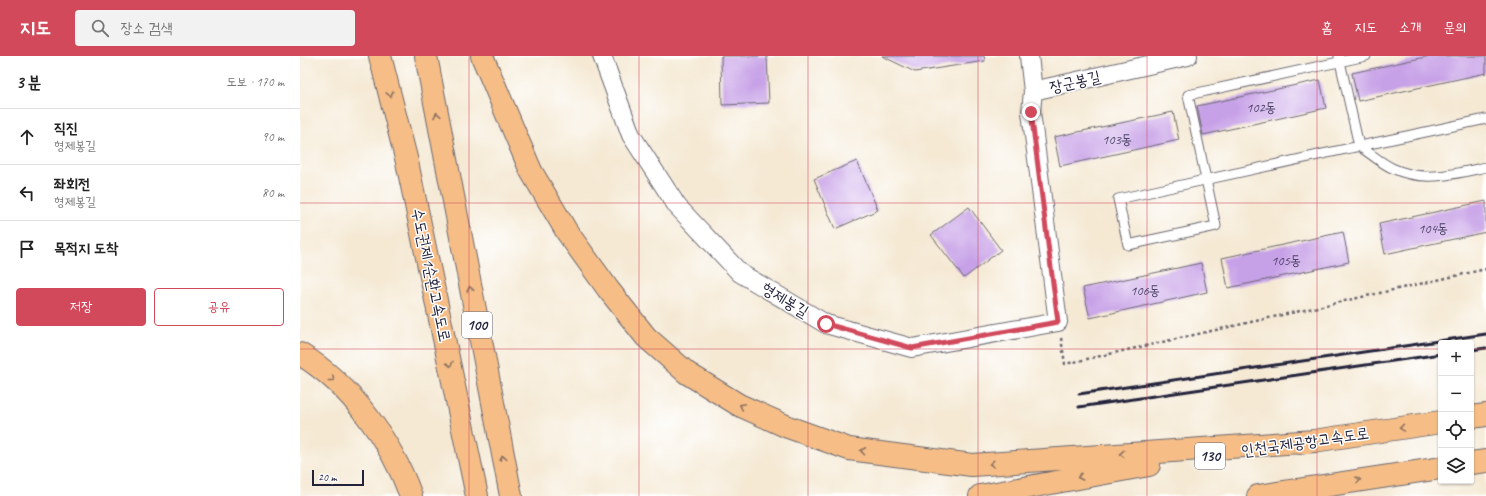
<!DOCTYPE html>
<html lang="ko">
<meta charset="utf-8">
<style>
:root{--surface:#fff;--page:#f2f2f2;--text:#222;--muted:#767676;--line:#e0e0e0;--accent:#d1495b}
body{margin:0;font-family:Caveat,"Poor Story",sans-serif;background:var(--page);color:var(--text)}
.controls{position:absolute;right:12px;bottom:12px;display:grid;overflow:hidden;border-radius:4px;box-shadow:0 1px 3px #0004}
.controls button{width:36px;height:36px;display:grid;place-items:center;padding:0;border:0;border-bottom:1px solid var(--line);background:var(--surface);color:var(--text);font:20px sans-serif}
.scale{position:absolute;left:12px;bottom:10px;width:52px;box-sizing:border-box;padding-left:4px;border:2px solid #22223b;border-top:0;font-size:11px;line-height:14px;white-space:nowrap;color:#22223b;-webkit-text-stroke:3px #fff;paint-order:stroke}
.stop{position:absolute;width:12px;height:12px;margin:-9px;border:3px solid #d1495b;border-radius:50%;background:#fff}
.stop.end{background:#d1495b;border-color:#fff;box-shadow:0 1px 4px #0008}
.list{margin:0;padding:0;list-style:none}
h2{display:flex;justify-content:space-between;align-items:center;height:52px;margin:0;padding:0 16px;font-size:17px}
h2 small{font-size:13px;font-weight:400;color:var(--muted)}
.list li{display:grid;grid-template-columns:26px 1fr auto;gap:12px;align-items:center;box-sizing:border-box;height:56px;padding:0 16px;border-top:1px solid var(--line)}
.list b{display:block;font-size:15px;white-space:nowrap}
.list p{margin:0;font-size:13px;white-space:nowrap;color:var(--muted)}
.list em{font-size:13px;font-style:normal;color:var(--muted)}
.actions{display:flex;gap:8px;padding:12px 16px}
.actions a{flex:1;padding:9px 0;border:1px solid var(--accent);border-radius:4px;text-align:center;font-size:14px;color:var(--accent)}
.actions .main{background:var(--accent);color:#fff}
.icon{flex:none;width:22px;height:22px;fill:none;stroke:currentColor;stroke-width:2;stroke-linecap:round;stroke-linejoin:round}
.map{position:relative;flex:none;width:1186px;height:440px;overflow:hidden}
header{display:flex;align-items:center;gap:24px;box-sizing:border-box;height:56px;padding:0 20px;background:var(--accent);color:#fff}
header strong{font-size:19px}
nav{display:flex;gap:22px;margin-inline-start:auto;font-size:14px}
.search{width:280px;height:36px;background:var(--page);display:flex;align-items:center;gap:10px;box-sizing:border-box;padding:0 14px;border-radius:4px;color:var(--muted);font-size:15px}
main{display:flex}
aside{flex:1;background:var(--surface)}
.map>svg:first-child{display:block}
.building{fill:#c7a1e7}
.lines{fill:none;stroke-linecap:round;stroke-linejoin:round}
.service-casing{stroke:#6c6871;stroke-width:11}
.minor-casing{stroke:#6c6871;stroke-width:20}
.motorway-casing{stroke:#6c6871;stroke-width:24}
.path{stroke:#6c6871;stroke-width:2.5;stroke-dasharray:3 3;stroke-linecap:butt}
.service{stroke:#fff;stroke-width:9}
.minor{stroke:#fff;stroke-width:18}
.motorway{stroke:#f6be86;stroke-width:22}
.rail{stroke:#22223b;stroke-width:3}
.oneway{stroke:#8c7060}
.route{stroke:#d1495b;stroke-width:5}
.grid{fill:none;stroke:#d1495b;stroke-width:1;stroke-opacity:0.55}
.labels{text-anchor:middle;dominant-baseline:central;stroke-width:3;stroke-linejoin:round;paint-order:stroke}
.number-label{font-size:14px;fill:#4b4266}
.shield{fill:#fff;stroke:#646476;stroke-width:1}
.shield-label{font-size:15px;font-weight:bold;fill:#22223b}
.street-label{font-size:16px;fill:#22223b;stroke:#fff}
</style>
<header>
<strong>지도</strong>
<div class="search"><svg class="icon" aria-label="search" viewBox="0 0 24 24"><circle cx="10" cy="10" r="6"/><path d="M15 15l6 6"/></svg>장소 검색</div>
<nav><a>홈</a><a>지도</a><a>소개</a><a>문의</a></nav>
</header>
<main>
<aside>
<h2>3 분<small>도보 · 170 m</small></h2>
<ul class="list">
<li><svg class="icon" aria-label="ahead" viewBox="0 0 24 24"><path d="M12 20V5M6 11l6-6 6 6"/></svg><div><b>직진</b><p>형제봉길</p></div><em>90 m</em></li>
<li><svg class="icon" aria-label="left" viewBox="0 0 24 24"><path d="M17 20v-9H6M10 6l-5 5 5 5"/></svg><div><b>좌회전</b><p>형제봉길</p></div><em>80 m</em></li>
<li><svg class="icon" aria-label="arrive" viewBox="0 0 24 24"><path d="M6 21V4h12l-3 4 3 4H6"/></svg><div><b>목적지 도착</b></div></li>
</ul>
<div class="actions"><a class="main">저장</a><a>공유</a></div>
</aside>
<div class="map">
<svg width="1186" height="440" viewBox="0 0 1186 440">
<rect width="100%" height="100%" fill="#fff"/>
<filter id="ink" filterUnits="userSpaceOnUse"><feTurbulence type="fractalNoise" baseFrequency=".025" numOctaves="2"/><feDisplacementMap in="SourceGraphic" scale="8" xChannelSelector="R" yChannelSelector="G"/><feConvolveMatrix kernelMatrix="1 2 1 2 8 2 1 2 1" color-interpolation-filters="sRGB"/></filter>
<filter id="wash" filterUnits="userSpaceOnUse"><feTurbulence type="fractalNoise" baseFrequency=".012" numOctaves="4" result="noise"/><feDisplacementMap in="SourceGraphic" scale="16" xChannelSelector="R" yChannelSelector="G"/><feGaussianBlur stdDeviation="0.9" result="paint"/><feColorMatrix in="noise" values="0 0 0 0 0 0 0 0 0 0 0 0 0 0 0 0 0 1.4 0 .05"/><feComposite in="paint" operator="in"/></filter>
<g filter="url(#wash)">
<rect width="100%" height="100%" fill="#f5e9d4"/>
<g id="blocks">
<path class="building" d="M 421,0 L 467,0 L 469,47 L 422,49 Z
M 582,0 L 684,0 L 685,5 L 615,16 Z
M 1130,0 L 1186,0 L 1186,17 L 1058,45 L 1052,17 Z
M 1020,24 L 1026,52 L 903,79 L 897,50 Z
M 873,56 L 879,84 L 760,110 L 754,81 Z
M 557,105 L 578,154 L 535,173 L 514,123 Z
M 1186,145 L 1186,176 L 1085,198 L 1079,168 Z
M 669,151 L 701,194 L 664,222 L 631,179 Z
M 1043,176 L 1049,206 L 928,232 L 922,202 Z
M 901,207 L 907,236 L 790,262 L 783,232 Z"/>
</g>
</g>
<g filter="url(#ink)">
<use href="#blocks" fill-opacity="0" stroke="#6c6871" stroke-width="1"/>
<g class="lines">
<g class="service-casing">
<path id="service" d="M 1066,0 L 888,39 L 916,170 L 828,189 L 818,143 C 941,116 1063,89 1186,63
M 1039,1 L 1059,90 C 1070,97 1081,107 1092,112 C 1123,127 1154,118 1186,111"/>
</g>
<g class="minor-casing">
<path id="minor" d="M 302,0 L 331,79 L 377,150 L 440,217 L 526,268 L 612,292 L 758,266 L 731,56 L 733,35 L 729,0
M 733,35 L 888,0"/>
</g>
<g class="motorway-casing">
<path id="motorway" d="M 80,0 L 107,106 L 177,440
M 126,0 L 211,440
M 182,0 L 231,115 L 267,176 L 308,233 L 346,281 L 387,317 L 439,349 L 488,371 L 549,393 L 672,409 L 1015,385
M 0,298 C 51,329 91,385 111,440
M 1171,361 L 1186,359
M 1000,387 L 1141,366
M 1171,407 L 1186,405
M 680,440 L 849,409
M 958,440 L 1141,412"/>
</g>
<path class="path" d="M 761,282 L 765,308 L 1186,213"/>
<use href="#service" class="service"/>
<use href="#minor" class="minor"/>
<use href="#motorway" class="motorway"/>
<path class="rail" d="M 1171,294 L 1186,292
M 779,338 L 1186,278
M 779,351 L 1141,298"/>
</g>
<defs><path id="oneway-chevron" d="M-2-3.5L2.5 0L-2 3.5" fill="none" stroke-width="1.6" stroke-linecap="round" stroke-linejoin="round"/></defs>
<g class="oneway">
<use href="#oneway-chevron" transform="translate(90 38) rotate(76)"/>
<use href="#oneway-chevron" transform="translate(137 59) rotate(-101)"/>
<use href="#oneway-chevron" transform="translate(170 233) rotate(-101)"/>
<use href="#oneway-chevron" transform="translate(150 308) rotate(78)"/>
<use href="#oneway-chevron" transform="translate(32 323) rotate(38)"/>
<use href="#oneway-chevron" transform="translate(442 350) rotate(-154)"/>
<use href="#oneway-chevron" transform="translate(1102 372) rotate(171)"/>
<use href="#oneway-chevron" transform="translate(563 395) rotate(-172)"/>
<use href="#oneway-chevron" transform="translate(822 398) rotate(176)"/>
<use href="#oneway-chevron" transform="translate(203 402) rotate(-101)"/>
<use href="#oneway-chevron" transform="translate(692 408) rotate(176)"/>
<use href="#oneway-chevron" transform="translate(780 421) rotate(169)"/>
<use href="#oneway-chevron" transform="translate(1058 424) rotate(-9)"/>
</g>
</g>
<g class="lines" filter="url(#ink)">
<path class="route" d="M 526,268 L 612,292 L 758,266 L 731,56"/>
</g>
<path class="grid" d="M 169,0 L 169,440M 339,0 L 339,440M 508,0 L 508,440M 678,0 L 678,440M 847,0 L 847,440M 1017,0 L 1017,440M 0,147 L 1186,147M 0,293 L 1141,293M 1171,293 L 1186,293"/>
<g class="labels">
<g class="number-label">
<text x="961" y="51">102동</text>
<text x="817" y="83">103동</text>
<text x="1133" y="172">104동</text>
<text x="986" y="204">105동</text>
<text x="845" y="234">106동</text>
</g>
<g class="shield">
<rect x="162" y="256" width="30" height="26" rx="3"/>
<rect x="895" y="387" width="30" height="26" rx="3"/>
</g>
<g class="shield-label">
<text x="177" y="269">100</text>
<text x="910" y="400">130</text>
</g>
<g class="street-label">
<text transform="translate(775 26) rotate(-13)">장군봉길</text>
<text transform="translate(131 219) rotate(78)">수도권제1순환고속도로</text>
<text transform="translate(485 244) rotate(31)">형제봉길</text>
<text transform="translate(1005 386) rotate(-8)">인천국제공항고속도로</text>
</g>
</g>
</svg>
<div class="controls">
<button>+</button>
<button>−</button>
<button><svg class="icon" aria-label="locate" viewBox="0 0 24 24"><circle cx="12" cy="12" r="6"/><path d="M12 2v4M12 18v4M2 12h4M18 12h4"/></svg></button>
<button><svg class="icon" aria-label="layers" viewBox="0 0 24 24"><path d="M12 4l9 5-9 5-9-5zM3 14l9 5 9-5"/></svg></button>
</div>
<div class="scale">20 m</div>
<div class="stop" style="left:526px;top:268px"></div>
<div class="stop end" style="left:731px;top:56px"></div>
</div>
</main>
